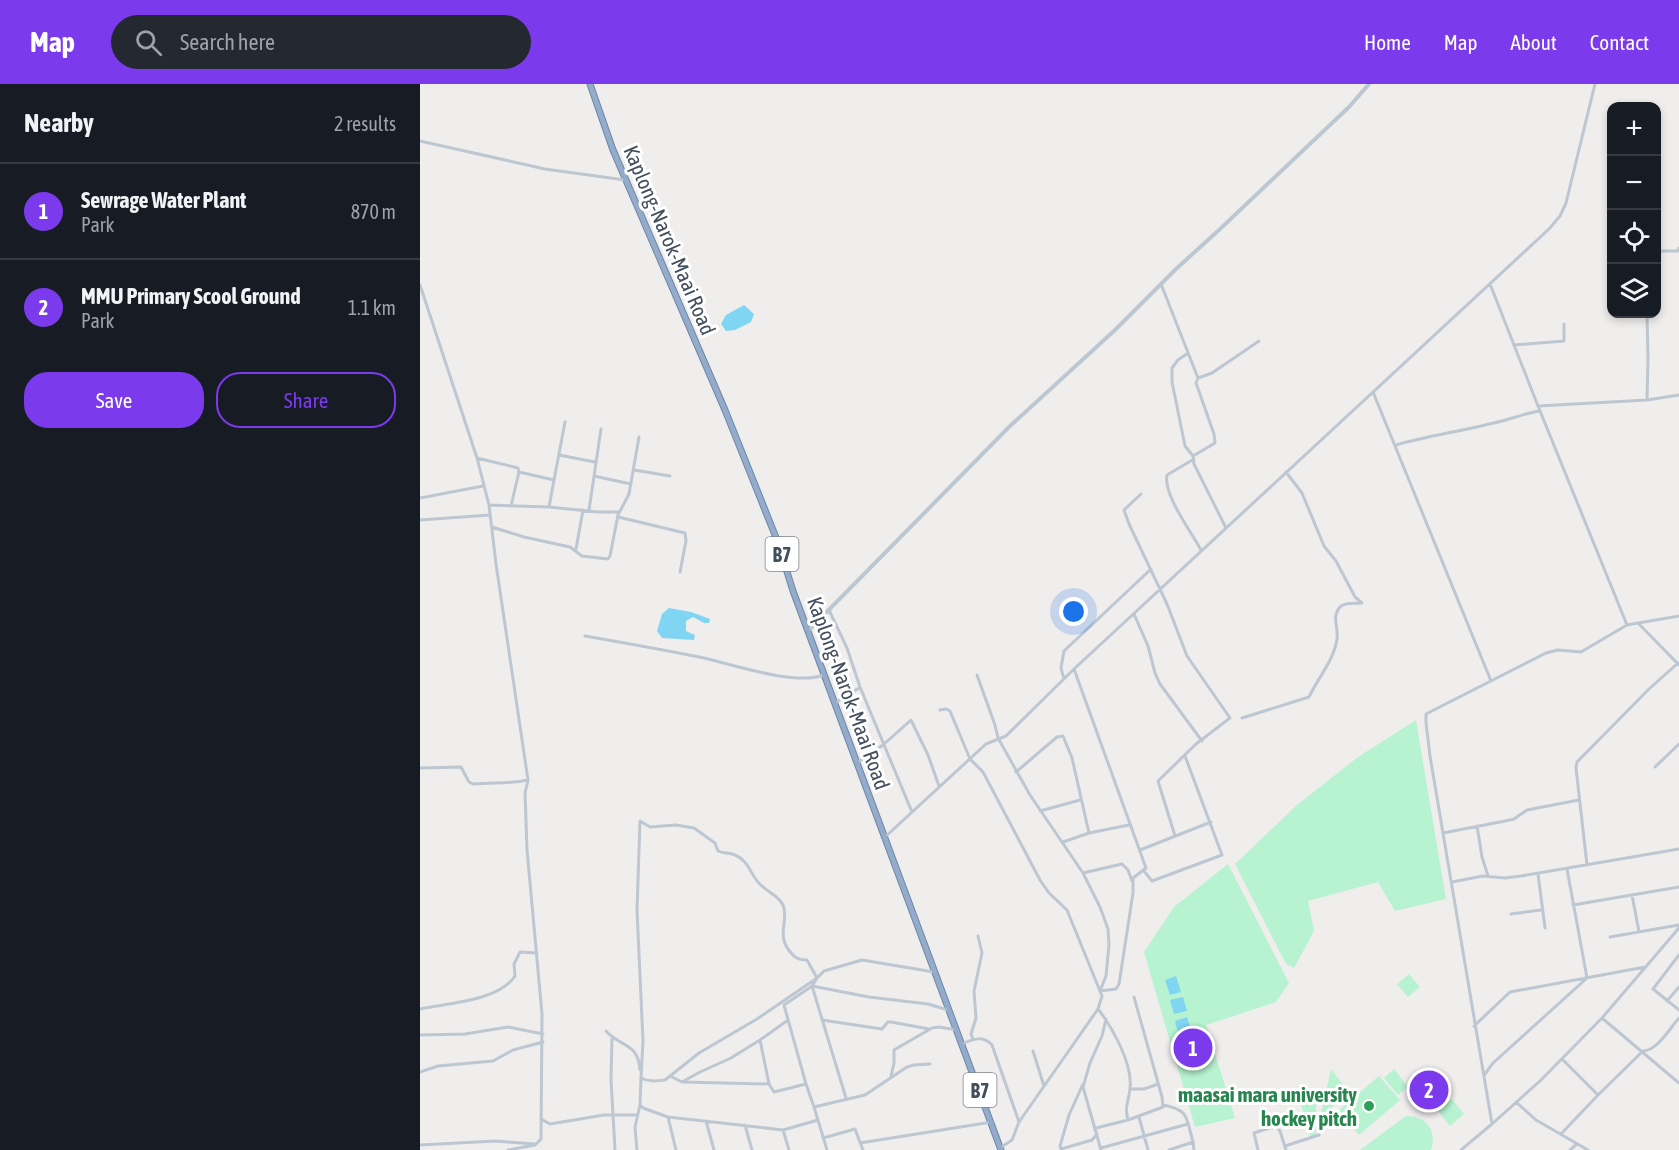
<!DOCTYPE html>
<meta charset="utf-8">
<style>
:root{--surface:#171b24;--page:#242831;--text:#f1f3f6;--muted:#9ea1a6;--line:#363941;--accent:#7c3aed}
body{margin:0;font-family:"Asap Condensed",sans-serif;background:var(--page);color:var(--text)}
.controls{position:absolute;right:18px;top:18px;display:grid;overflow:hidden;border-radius:12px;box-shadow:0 3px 9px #0003}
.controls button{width:54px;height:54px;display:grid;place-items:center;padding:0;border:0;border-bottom:2px solid var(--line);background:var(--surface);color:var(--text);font:30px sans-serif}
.you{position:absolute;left:654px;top:528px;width:21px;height:21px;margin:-15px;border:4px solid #fff;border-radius:50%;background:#1a73e8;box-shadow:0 0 0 9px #1a73e833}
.badge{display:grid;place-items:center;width:39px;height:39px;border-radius:50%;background:var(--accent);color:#fff;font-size:20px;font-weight:700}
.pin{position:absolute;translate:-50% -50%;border:3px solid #fff;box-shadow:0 2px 6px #0006}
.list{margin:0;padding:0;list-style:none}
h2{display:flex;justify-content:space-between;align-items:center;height:78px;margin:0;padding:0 24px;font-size:26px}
h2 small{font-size:20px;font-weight:400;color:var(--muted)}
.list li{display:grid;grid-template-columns:39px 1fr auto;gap:18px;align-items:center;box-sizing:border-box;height:96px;padding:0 24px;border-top:2px solid var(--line)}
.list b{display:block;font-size:22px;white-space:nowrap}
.list p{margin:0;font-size:20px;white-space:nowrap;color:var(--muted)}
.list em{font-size:20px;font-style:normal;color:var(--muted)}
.actions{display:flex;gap:12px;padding:18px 24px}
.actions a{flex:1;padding:14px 0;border:2px solid var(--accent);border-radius:24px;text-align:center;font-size:21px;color:var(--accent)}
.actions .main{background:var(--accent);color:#fff}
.icon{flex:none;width:33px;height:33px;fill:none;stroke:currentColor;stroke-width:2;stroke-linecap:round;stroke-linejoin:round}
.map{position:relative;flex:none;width:1259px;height:1066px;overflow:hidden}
header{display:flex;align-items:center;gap:36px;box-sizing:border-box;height:84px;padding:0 30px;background:var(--accent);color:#fff}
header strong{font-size:28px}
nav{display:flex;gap:33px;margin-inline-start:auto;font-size:21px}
.search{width:420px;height:54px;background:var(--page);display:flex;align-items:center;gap:15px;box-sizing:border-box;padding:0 21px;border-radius:33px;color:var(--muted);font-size:22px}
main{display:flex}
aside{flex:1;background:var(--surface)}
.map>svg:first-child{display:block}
.green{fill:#b7f2d1}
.water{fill:#80d5f3}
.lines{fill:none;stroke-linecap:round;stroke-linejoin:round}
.trunk-casing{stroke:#6c87ad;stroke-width:7}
.minor{stroke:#bcc7d1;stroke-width:3}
.tertiary{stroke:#bcc7d1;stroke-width:4}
.trunk{stroke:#95acc8;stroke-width:5}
.leisure-dot{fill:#2e9e5b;stroke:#fff;stroke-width:2}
.labels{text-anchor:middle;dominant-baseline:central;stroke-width:6;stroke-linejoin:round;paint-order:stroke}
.shield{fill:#fff;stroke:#7c848d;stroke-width:1.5}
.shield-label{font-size:20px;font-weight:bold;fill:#444f5c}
.street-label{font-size:21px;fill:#444f5c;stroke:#fff}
.leisure-label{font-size:21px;font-weight:bold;fill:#27864d;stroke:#fff;text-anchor:end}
</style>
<header>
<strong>Map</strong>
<div class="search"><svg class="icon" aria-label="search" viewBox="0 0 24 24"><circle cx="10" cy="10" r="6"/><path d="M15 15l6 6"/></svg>Search here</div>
<nav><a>Home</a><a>Map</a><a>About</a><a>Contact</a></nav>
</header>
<main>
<aside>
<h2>Nearby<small>2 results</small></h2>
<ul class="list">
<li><span class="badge">1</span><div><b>Sewrage Water Plant</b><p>Park</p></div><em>870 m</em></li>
<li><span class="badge">2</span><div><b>MMU Primary Scool Ground</b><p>Park</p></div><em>1.1 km</em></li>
</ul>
<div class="actions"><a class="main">Save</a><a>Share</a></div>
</aside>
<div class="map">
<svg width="1259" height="1066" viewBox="0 0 1259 1066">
<rect width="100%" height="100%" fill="#f0eded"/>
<path class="green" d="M 996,636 L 1026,815 L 975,827 L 958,798 L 888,817 L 894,847 L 874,884 L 866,880 L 815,780 L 877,721 L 938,673 Z
M 808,780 L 869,899 L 856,918 L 786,941 L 815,1034 L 775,1043 L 724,868 L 754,823 Z
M 989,890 L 1000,903 L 988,913 L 977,900 Z
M 911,985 L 925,1003 C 922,1016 914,1022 904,1030 L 901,1029 Z
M 974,985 L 988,1003 L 978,1011 L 964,994 Z
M 1010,989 L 1025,1008 L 1008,1022 L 992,1004 Z
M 959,992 L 980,1016 L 939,1051 L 918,1027 Z
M 899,1011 L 896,1021 L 896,1051 L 890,1053 L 880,1016 Z
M 1032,1015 L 1044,1030 L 1030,1042 L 1018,1027 Z
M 986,1032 C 1007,1032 1017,1046 1011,1066 L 940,1066 Z"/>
<path class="water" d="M 324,221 L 334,230 L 331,238 L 315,246 L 306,247 L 301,240 L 306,231 Z
M 249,524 L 271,528 L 290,535 L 289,539 L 284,539 L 273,533 L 266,537 L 266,547 L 275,551 L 274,556 L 242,554 L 237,547 L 242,530 Z
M 756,892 L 761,908 L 750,911 L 745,896 Z
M 763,913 L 767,927 L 754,930 L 750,916 Z
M 767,933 L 776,962 L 763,966 L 755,937 Z"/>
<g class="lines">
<g class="trunk-casing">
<path id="trunk" d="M 170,0 L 193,66 L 305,326 L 357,456 L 373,507 L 581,1066"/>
</g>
<path class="minor" d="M 0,57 L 125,85 L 205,96
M 1236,167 L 1258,167 L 1259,164
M 741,200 L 778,294 L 776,299 L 794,350 L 795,359 L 773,372 L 774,380 L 806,444
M 1070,200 L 1118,322 L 1207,541
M 0,201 L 57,374 L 69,421 L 76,480 L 108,696 L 105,709 L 107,766 L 122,930 L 121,1055 L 115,1061 L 88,1066
M 1227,230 L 1228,275 L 1227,316
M 1094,261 L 1144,257 L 1144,240
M 768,269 L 758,276 L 752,284 L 752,298 L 765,362 L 773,372
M 778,294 L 792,289 L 839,257
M 953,308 L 1071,597
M 1118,322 L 1227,316 L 1259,311
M 976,361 C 1007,352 1038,348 1069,340 C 1086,337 1102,330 1119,327
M 139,371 L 175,378
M 57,374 L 98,384 L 99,388 L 134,396 L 145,338
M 774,375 L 747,391 C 743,411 771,447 781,466
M 214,386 L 250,392
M 174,392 L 211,400
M 721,410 L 704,426 L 709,440 L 747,520 L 767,572 L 810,634 L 776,660 L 738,697 L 755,752
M 0,414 L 63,402
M 69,421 L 129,423 L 178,428 L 199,428
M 91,422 L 99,388
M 129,423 L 134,396
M 169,426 L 181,345
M 198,433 L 265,449 L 266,457 L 260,488
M 0,436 L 70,431
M 72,443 L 104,453 L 150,463 L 162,472 L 188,475 L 190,472 L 198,431 L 209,410 L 219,353
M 156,465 L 163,426
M 409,526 L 427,564 L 440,603 L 492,728
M 714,530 L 728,562 L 735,589 L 740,600 L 782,657
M 1218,539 L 1259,532
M 165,552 C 205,559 245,566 284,574 C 314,581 376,602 403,591
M 557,591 L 575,641 L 578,654 L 610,711 L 663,789 L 680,823 L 688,845 L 689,861 L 686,892 L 680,907 L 696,905 L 699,900 L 713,809 L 713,794 L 726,784 L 654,585
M 644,595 L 641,584 L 644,567 L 731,485
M 415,619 L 439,604
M 520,626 L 526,625 L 530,627 L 550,675 L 563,688 L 620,796 L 629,809 L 647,826 L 682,912 L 678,925 L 599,1038 L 592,1056 L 580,1064
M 822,634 L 889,613 C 898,594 914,576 917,555 C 919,544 911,533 920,523 C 925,518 935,520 942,519 L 935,513 L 916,477 L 904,462 L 882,409 L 866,388
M 437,679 L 463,661 L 491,636 L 508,671 L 519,702
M 1235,683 L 1259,660
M 0,684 L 41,683 L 49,698 L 53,700 C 71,698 90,700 108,696
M 596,688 L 637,653 L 643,652 L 652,674 L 669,749
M 620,727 L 660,716
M 220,737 L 230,743 L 256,741 L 274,744 L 295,759 L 298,767 C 304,770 309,768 315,771 C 330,777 331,794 342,802 C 349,809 358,811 363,821 C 369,835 357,849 368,865 C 374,873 377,876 387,876 L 397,894 L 337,935 L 279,969 L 245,996 C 236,997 229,998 221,994 L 223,957 L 217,826 Z
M 1057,742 L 1062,773 L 1068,792
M 1023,749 L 1085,737 L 1094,735 L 1107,726 L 1159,716
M 465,753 L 566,660 L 586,652 L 654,585 L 1129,145 L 1140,132 L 1146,119 L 1175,0
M 643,758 L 669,749 L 709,741
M 720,766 L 791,738
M 1167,781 L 1156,684 L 1157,678 L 1229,605 L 1258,579
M 724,787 L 732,797 L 802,771 L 765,672
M 663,789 L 702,780 L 708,786 L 712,797
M 1118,790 L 1125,844
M 1032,798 L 1063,792 L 1085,794 L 1101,792 L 1259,765
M 1212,811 L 1219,848
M 1153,821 L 1259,803
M 1091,830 L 1121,826
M 1190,853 L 1259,841
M 1259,871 L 1233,905 L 1259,926
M 392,902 L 449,913 L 508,920 L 528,926
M 392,902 L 426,1014
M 1247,917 L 1259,903
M 0,925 C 28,919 79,917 95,892 L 94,880 L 100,868 L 117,869
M 678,925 C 692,943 713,980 710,1004 C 709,1018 704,1021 708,1036
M 1182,934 L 1259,999
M 368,936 L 340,956 L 349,1000 L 354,1008 L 386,1000 L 364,921 L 392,902 L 397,894 L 404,887 L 442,876 L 514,888
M 402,936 L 462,945 L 468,938 L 471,938 L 509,945
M 1054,942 L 1090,908 L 1225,883
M 186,947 C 201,964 218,958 220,986
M 0,951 L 45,950 L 88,943 L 123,950
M 192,954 L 191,995 L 195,1066
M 553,955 L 551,950 L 556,934 L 554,907 L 562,869 L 558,852
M 340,956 L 311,974 L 280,988 L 262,998 L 349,1000
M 542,960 C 553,955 563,951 572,961 L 599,1038
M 613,967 L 624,1002
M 1142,975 L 1178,1011
M 0,988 L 18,982 L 73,977 L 93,966 L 123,958
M 1065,990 L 1073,979 L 1167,894 L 1147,785
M 250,992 L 262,998
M 471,992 L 474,979 L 474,966 L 512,944 L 519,943 L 537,946
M 221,993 L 220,1021 L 223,1024 L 248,1033 L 363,1046 L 398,1036
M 386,1000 L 394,1023
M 711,1005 L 724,1005 L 738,1000
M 1096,1018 L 1116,1036 L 1168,1066
M 743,1021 C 770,1026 766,1034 773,1058
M 248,1033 L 256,1066
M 719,1033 L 728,1066
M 121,1035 L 130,1040 L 184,1031 L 216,1031
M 286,1037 L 294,1066
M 1072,1040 L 1121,996 L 1182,934 L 1259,844
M 325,1041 L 332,1066
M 676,1044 L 708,1036 L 743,1023 L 742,1013 L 714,913
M 363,1046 L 369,1066
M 1141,1050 L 1178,1011 L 1223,967 C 1237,967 1250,944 1259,934
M 403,1054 L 435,1045 L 443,1066
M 440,1059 L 572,1038
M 0,1061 L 75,1057 L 115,1060
M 865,1062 L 899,1051
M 681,1064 L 768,1040
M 641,1065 L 640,1062 L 649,1031 L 663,1000
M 641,1065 L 672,1056 L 677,1050
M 217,1066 L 215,1043 L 220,1021
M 407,1066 L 394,1023 L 445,1011 L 487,983 L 494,981 L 510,980
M 681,1066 L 663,1003 L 670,979 L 682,952 L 686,935
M 749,1066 L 773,1058 L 774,1066
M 838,1066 L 834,1049 L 856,1042 L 860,1047 L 866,1066
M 1041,1066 L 1072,1040 L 1010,672 L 1006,639 L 1006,630 L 1126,569 L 1138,566 L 1161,568 L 1207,541 L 1218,539 L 1259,581
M 1150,1066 L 1157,1060"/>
<path class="tertiary" d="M 388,547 L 589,343 L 695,246 L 756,185 L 799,146 L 929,23 L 949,0"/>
<use href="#trunk" class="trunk"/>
</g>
<circle class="leisure-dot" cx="949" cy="1022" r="6"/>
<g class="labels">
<g class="shield">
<rect x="345.5" y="453" width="33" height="34" rx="4.5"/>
<rect x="543.5" y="989" width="33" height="34" rx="4.5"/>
</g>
<g class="shield-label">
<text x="362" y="470">B7</text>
<text x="560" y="1006">B7</text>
</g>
<g class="street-label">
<text transform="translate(250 156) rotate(67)">Kaplong-Narok-Maai Road</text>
<text transform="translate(429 609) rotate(70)">Kaplong-Narok-Maai Road</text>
</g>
<g class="leisure-label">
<text x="937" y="1010">maasai mara university<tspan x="937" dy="24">hockey pitch</tspan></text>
</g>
</g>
</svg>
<div class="controls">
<button>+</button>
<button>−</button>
<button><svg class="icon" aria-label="locate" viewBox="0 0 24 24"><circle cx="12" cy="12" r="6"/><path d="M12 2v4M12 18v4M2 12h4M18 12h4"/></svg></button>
<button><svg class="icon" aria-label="layers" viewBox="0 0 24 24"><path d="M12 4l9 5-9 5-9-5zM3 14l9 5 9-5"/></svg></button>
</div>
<div class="you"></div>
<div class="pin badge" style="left:773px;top:964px">1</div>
<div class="pin badge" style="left:1009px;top:1006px">2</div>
</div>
</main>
